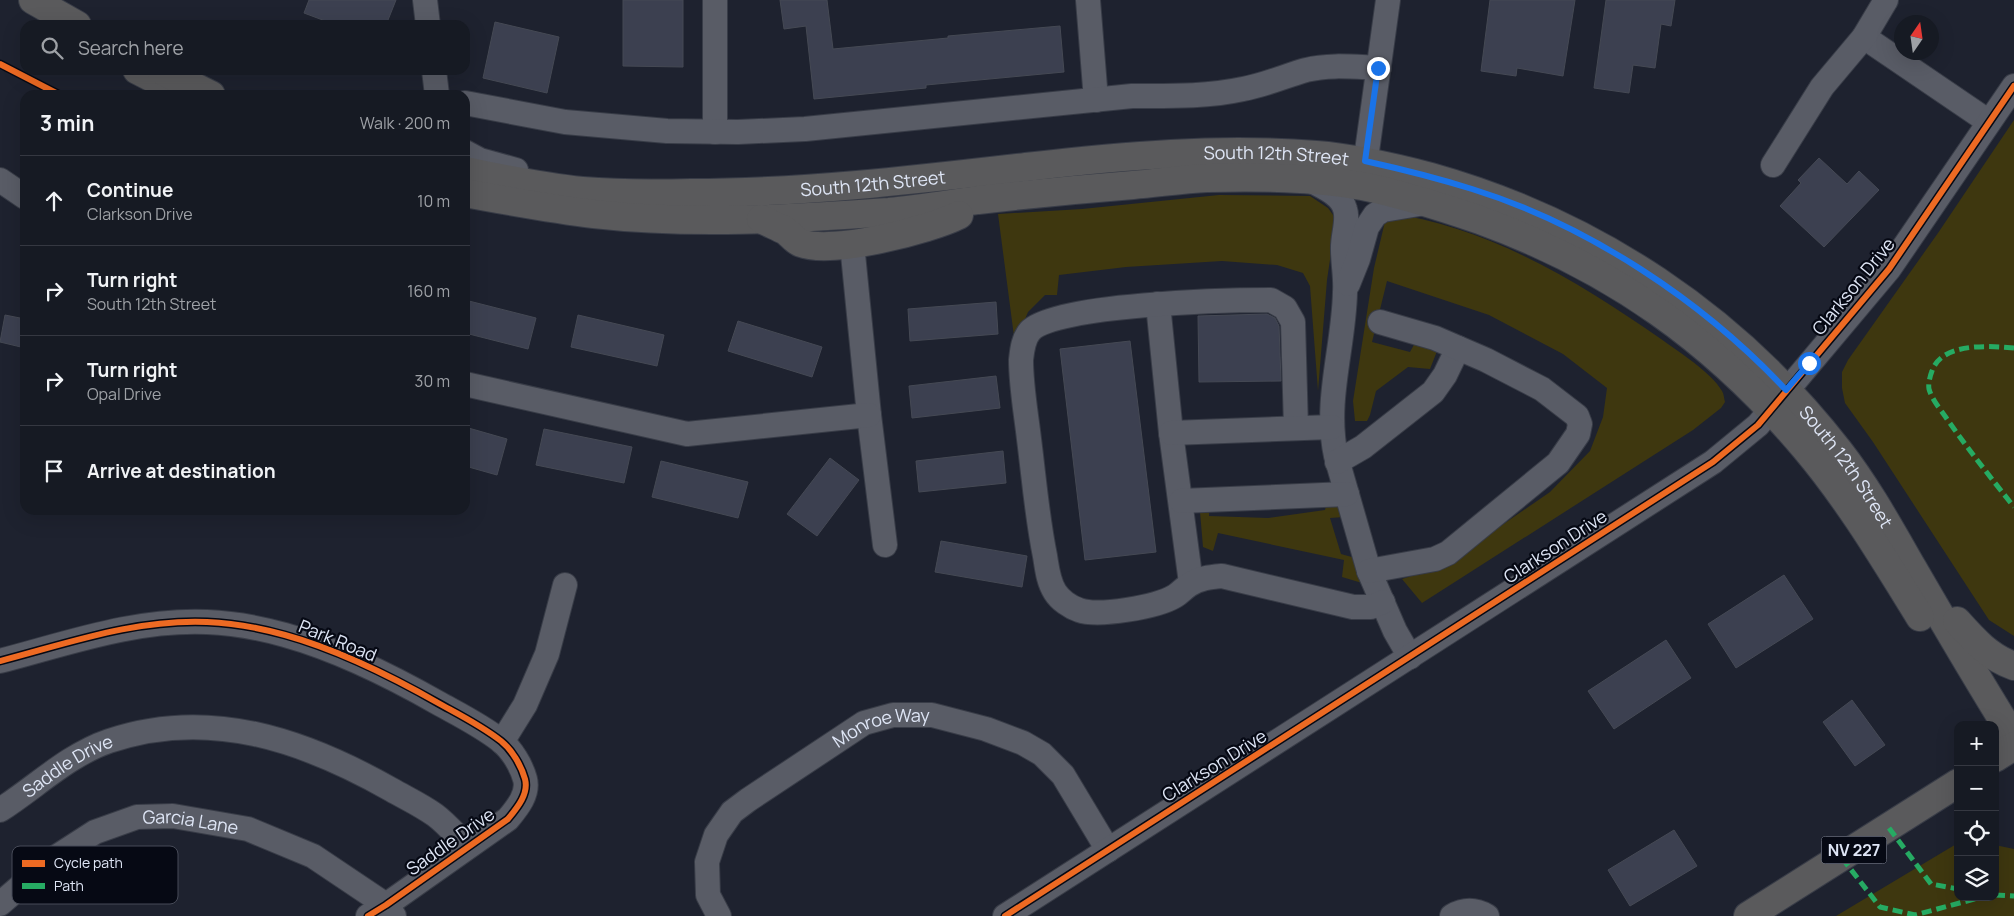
<!DOCTYPE html>
<meta charset="utf-8">
<style>
:root{--surface:#161a23;--page:#1f232b;--text:#f1f3f6;--muted:#9ea1a6;--line:#353841}
body{margin:0;font-family:Manrope,sans-serif;background:var(--page);color:var(--text)}
.controls{position:absolute;right:15px;bottom:15px;display:grid;overflow:hidden;border-radius:10px;box-shadow:0 5px 20px #0002}
.controls button{width:45px;height:45px;display:grid;place-items:center;padding:0;border:0;border-bottom:1px solid var(--line);background:var(--surface);color:var(--text);font:25px sans-serif}
.compass{position:absolute;left:1894px;top:15px;width:45px;height:45px;border-radius:50%;background:var(--surface);box-shadow:0 5px 20px #0002;rotate:13deg}
.stop{position:absolute;width:15px;height:15px;margin:-11px;border:4px solid #1a73e8;border-radius:50%;background:#fff}
.stop.end{background:#1a73e8;border-color:#fff;box-shadow:0 1px 5px #0008}
.list{margin:0;padding:0;list-style:none}
h2{display:flex;justify-content:space-between;align-items:center;height:65px;margin:0;padding:0 20px;font-size:21px}
h2 small{font-size:16px;font-weight:400;color:var(--muted)}
.list li{display:grid;grid-template-columns:32px 1fr auto;gap:15px;align-items:center;box-sizing:border-box;height:90px;padding:0 20px;border-top:1px solid var(--line)}
.list b{display:block;font-size:19px;white-space:nowrap}
.list p{margin:0;font-size:16px;white-space:nowrap;color:var(--muted)}
.list em{font-size:16px;font-style:normal;color:var(--muted)}
.icon{flex:none;width:28px;height:28px;fill:none;stroke:currentColor;stroke-width:2;stroke-linecap:round;stroke-linejoin:round}
.map{position:relative;flex:none;width:2014px;height:916px;overflow:hidden}
.search{position:absolute;background:var(--surface);box-shadow:0 5px 20px #0002;left:20px;top:20px;width:450px;height:55px;display:flex;align-items:center;gap:12px;box-sizing:border-box;padding:0 18px;border-radius:15px;color:var(--muted);font-size:19px}
.panel{position:absolute;background:var(--surface);box-shadow:0 5px 20px #0002;left:20px;top:90px;width:450px;height:425px;border-radius:15px}
.map>svg:first-child{display:block}
.green{fill:#3e370f}
.building{fill:#3c4050;stroke:#454954}
.lines{fill:none;stroke-linecap:round;stroke-linejoin:round}
.minor-casing{stroke:#383c47;stroke-width:26}
.major-casing{stroke:#383c47;stroke-width:30}
.minor{stroke:#595c66;stroke-width:24}
.major{stroke:#5a5a5c;stroke-width:28}
.quiet{stroke:#26ab63;stroke-width:5;stroke-dasharray:10 5;stroke-linecap:butt}
.cycleway-casing{stroke:#060914;stroke-width:9}
.cycleway{stroke:#ed6a23;stroke-width:6}
.route{stroke:#1a73e8;stroke-width:6}
.labels{text-anchor:middle;dominant-baseline:central;stroke-width:4.5;stroke-linejoin:round;paint-order:stroke}
.shield{fill:#060914;stroke:#9da3b2;stroke-width:1}
.shield-label{font-size:16px;font-weight:bold;fill:#dee5f5}
.street-label{font-size:18px;fill:#dee5f5;stroke:#060914}
.key{fill:#060914;stroke:#474b58;stroke-width:1}
.key-label{font-size:14px;fill:#dee5f5}
</style>
<div class="map">
<svg width="2014" height="916" viewBox="0 0 2014 916">
<rect width="100%" height="100%" fill="#1e222f"/>
<path class="green" d="M 2014,120 L 2014,636 L 1989,620 L 1873,442 L 1845,403 L 1842,388 L 1842,372 L 1848,360 L 1938,233 Z
M 1219,195 L 1310,196 L 1328,208 L 1336,219 L 1327,280 L 1318,391 L 1310,286 L 1303,273 L 1277,265 L 1222,261 L 1126,267 L 1059,275 L 1057,295 L 1045,295 L 1028,312 L 1015,344 L 998,214 L 1082,209 Z
M 1387,213 C 1488,226 1579,282 1661,339 C 1679,352 1711,372 1722,391 C 1724,394 1724,399 1725,402 L 1721,408 L 1693,430 L 1422,603 L 1402,579 L 1443,566 L 1550,492 L 1590,451 L 1603,417 L 1607,388 L 1563,354 L 1489,315 L 1387,281 L 1372,342 L 1410,352 L 1417,339 L 1441,341 L 1430,369 L 1408,367 L 1376,391 L 1370,415 L 1367,421 L 1355,421 L 1353,401 L 1374,268 Z
M 1328,498 L 1342,500 L 1344,517 L 1330,518 L 1341,554 L 1366,561 L 1362,583 L 1342,577 L 1344,560 L 1218,533 L 1213,551 L 1203,547 L 1199,500 L 1210,500 L 1209,516 L 1268,518 L 1325,510 Z
M 1958,843 L 1958,897 L 1995,897 L 1995,845 L 2014,849 L 2014,916 L 1836,916 Z"/>
<path class="building" d="M 309,0 L 396,0 L 386,25 L 336,25 L 304,13 Z
M 623,0 L 683,0 L 683,67 L 623,66 Z
M 780,0 L 827,0 L 833,49 L 948,38 L 948,36 L 1060,26 L 1064,72 L 926,85 L 926,88 L 814,99 L 806,26 L 784,29 Z
M 1490,0 L 1575,0 L 1563,76 L 1517,68 L 1516,76 L 1481,71 Z
M 1606,0 L 1675,0 L 1671,26 L 1661,24 L 1655,68 L 1633,65 L 1629,93 L 1594,88 Z
M 495,22 L 559,37 L 547,93 L 483,78 Z
M 1819,158 L 1847,184 L 1859,171 L 1879,190 L 1824,247 L 1780,206 L 1801,183 L 1798,180 Z
M 465,300 L 536,318 L 528,349 L 465,333 Z
M 996,302 L 998,334 L 910,341 L 908,309 Z
M 1267,314 L 1275,318 L 1279,326 L 1281,381 L 1199,382 L 1198,316 Z
M 5,315 L 25,319 L 25,348 L 0,342 Z
M 578,315 L 664,335 L 657,366 L 571,347 Z
M 738,321 L 822,347 L 812,377 L 728,351 Z
M 1130,341 L 1156,552 L 1085,560 L 1060,349 Z
M 996,376 L 1000,408 L 912,418 L 909,386 Z
M 465,427 L 507,439 L 497,475 L 465,466 Z
M 544,429 L 632,447 L 624,483 L 536,465 Z
M 1003,451 L 1006,483 L 919,492 L 916,461 Z
M 830,458 L 859,480 L 817,536 L 787,514 Z
M 661,461 L 748,482 L 738,518 L 652,497 Z
M 941,541 L 1027,556 L 1022,587 L 935,572 Z
M 1784,575 L 1813,619 L 1736,668 L 1708,624 Z
M 1666,640 L 1691,678 L 1614,729 L 1588,691 Z
M 1852,700 L 1885,745 L 1855,766 L 1823,722 Z
M 1674,830 L 1697,866 L 1630,906 L 1608,870 Z"/>
<g class="lines">
<g class="minor-casing">
<g id="minor">
<path d="M 425,0 L 428,25"/>
<path d="M 715,0 L 715,132"/>
<path d="M 1088,0 L 1096,100"/>
<path d="M 1864,37 L 1989,122"/>
<path d="M 434,70 L 437,95"/>
<path d="M 465,103 L 565,122 L 667,131 L 738,132 L 805,129 L 1132,96 C 1169,96 1206,97 1243,89 C 1265,85 1285,76 1306,70 C 1329,64 1355,67 1379,68"/>
<path d="M 465,152 L 480,160 L 516,170"/>
<path d="M 1773,165 L 1822,87 L 1864,37 L 1886,0"/>
<path d="M 0,180 L 25,197"/>
<path d="M 1310,180 C 1322,187 1341,194 1345,209 C 1349,221 1342,237 1343,250 C 1343,264 1346,278 1345,292 C 1344,347 1324,401 1336,456 L 1369,571 L 1395,631 L 1410,657"/>
<path d="M 1363,180 L 1388,0"/>
<path d="M 852,244 L 869,415 L 885,545"/>
<path d="M 1348,284 L 1358,259 L 1367,227 L 1375,215 L 1383,210 L 1425,203"/>
<path d="M 1158,304 L 1171,433 L 1191,583"/>
<path d="M 465,384 L 687,434 L 869,415"/>
<path d="M 1296,428 L 1293,322 L 1285,308 L 1271,300 C 1229,300 1054,304 1030,331 C 1023,339 1022,351 1021,360 C 1021,386 1026,413 1029,439 C 1034,478 1037,517 1045,556 C 1047,568 1048,581 1055,592 C 1060,600 1070,607 1079,610 C 1098,617 1157,607 1175,596 C 1180,593 1184,588 1189,585 C 1199,578 1211,577 1222,576 L 1353,607 L 1371,607 L 1383,602"/>
<path d="M 1171,433 L 1332,427"/>
<path d="M 1337,462 L 1363,447 L 1433,392 L 1445,375 L 1458,348"/>
<path d="M 1181,501 L 1347,494"/>
<path d="M 1369,571 L 1435,559 L 1448,553 L 1558,463 L 1578,434 L 1580,424 L 1577,416 L 1542,389 L 1486,360 L 1435,338 L 1380,322"/>
<path d="M 0,661 C 69,643 135,619 207,622 C 233,623 260,628 285,635 C 339,650 391,676 440,704 C 460,715 482,726 501,741 C 512,750 521,765 525,779 C 529,794 517,808 508,819 L 386,905 L 368,916"/>
<path d="M 502,742 L 525,705 L 547,654 L 565,585"/>
<path id="s1" d="M 0,810 C 36,787 68,755 109,741 C 209,707 304,740 392,790 C 406,798 421,805 435,815 C 446,823 457,836 467,846"/>
<path id="s2" d="M 0,904 L 50,861 L 95,832 L 137,817 L 173,816 L 248,829 L 313,856 L 386,905 L 394,916"/>
<path id="s3" d="M 719,916 L 708,895 L 707,862 L 716,835 L 732,812 L 748,800 L 864,723 L 893,715 L 932,715 L 986,729 L 1023,743 L 1042,754 L 1063,775 L 1108,850"/>
<path d="M 1005,916 L 1713,462 L 1758,425 L 1889,269 L 2014,86"/>
<path d="M 1452,916 C 1464,909 1475,909 1487,916"/>
</g>
</g>
<g class="major-casing">
<g id="major">
<path d="M 33,0 L 77,25"/>
<path d="M 137,70 L 176,90"/>
<path d="M 161,70 L 211,95"/>
<path id="s4" d="M 465,171 C 503,179 542,187 582,191 C 618,194 654,194 691,193 C 803,193 914,180 1026,167 C 1122,156 1219,147 1316,155 C 1355,158 1393,167 1431,177 C 1594,223 1735,317 1839,451 C 1867,487 1889,527 1912,567 C 1945,624 1979,682 2014,738"/>
<path d="M 465,193 C 508,201 551,209 594,214 C 692,225 792,219 889,212 C 919,209 949,204 978,200 C 1030,194 1082,189 1133,185 C 1158,183 1182,179 1207,178 C 1258,177 1312,177 1362,186 C 1402,194 1442,207 1480,220 C 1612,268 1715,341 1805,448 C 1849,500 1884,559 1920,617"/>
<path d="M 761,219 C 769,223 778,227 786,231 C 791,235 795,241 801,243 C 832,255 929,230 959,215"/>
<path d="M 1957,621 C 1974,640 1989,657 2014,666"/>
<path d="M 1995,758 L 2014,746"/>
<path d="M 1748,916 L 1958,783"/>
</g>
</g>
<use href="#minor" class="minor"/>
<use href="#major" class="major"/>
<path class="quiet" d="M 2014,348 C 1989,346 1942,342 1932,371 C 1930,376 1928,384 1929,389 C 1932,400 1941,410 1947,419 C 1968,449 1991,478 2014,507
M 1889,828 L 1931,884 L 1958,889
M 1842,858 L 1880,907 L 1915,915 L 1982,897
M 1995,895 L 2014,896"/>
<g class="cycleway-casing">
<path id="cycleway" d="M 0,64 L 60,95
M 0,661 C 69,643 135,619 207,622 C 233,623 260,628 285,635 C 339,650 391,676 440,704 C 460,715 482,726 501,741 C 512,750 521,765 525,779 C 529,794 517,808 508,819 L 386,905 L 368,916
M 1005,916 L 1713,462 L 1758,425 L 1889,269 L 2014,86"/>
</g>
<use href="#cycleway" class="cycleway"/>
</g>
<g class="lines">
<path class="route" d="M 1378,68 L 1365,161 C 1401,169 1437,178 1472,189 C 1588,225 1703,301 1786,390 L 1809,363"/>
</g>
<g class="labels">
<rect class="shield" x="1821.5" y="836.5" width="65" height="27" rx="4"/>
<g class="shield-label">
<text x="1854" y="850">NV 227</text>
</g>
<g class="street-label">
<text stroke="none"><textPath href="#s4" startOffset="815">South 12th Street</textPath></text>
<text stroke="none"><textPath href="#s4" startOffset="410">South 12th Street</textPath></text>
<text transform="translate(1853 286) rotate(-51)">Clarkson Drive</text>
<text stroke="none"><textPath href="#s4" startOffset="1489">South 12th Street</textPath></text>
<text transform="translate(1555 546) rotate(-33)">Clarkson Drive</text>
<text transform="translate(338 640) rotate(22)">Park Road</text>
<text stroke="none"><textPath href="#s3" startOffset="288">Monroe Way</textPath></text>
<text transform="translate(1214 765) rotate(-32)">Clarkson Drive</text>
<text stroke="none"><textPath href="#s1" startOffset="81">Saddle Drive</textPath></text>
<text stroke="none"><textPath href="#s2" startOffset="218">Garcia Lane</textPath></text>
<text transform="translate(450 841) rotate(-35)">Saddle Drive</text>
</g>
</g>
<rect x="12" y="846" width="166" height="58" rx="8" class="key"/>
<rect x="22" y="860" width="23" height="7" fill="#ed6a23"/>
<rect x="22" y="883" width="23" height="6" fill="#26ab63"/>
<g class="key-label">
<text x="54" y="868">Cycle path</text>
<text x="54" y="891">Path</text>
</g>
</svg>
<div class="controls">
<button>+</button>
<button>−</button>
<button><svg class="icon" aria-label="locate" viewBox="0 0 24 24"><circle cx="12" cy="12" r="6"/><path d="M12 2v4M12 18v4M2 12h4M18 12h4"/></svg></button>
<button><svg class="icon" aria-label="layers" viewBox="0 0 24 24"><path d="M12 4l9 5-9 5-9-5zM3 14l9 5 9-5"/></svg></button>
</div>
<svg class="compass" viewBox="-18 -18 36 36"><path d="M0-13l5 13h-10z" fill="#e53935"/><path d="M0 13l5-13h-10z" fill="#9ea1a6"/></svg>
<div class="stop" style="left:1809px;top:363px"></div>
<div class="stop end" style="left:1378px;top:68px"></div>
<div class="search"><svg class="icon" aria-label="search" viewBox="0 0 24 24"><circle cx="10" cy="10" r="6"/><path d="M15 15l6 6"/></svg>Search here</div>
<section class="panel">
<h2>3 min<small>Walk · 200 m</small></h2>
<ul class="list">
<li><svg class="icon" aria-label="ahead" viewBox="0 0 24 24"><path d="M12 20V5M6 11l6-6 6 6"/></svg><div><b>Continue</b><p>Clarkson Drive</p></div><em>10 m</em></li>
<li><svg class="icon" aria-label="right" viewBox="0 0 24 24"><path d="M7 20v-9h11M14 6l5 5-5 5"/></svg><div><b>Turn right</b><p>South 12th Street</p></div><em>160 m</em></li>
<li><svg class="icon" aria-label="right" viewBox="0 0 24 24"><path d="M7 20v-9h11M14 6l5 5-5 5"/></svg><div><b>Turn right</b><p>Opal Drive</p></div><em>30 m</em></li>
<li><svg class="icon" aria-label="arrive" viewBox="0 0 24 24"><path d="M6 21V4h12l-3 4 3 4H6"/></svg><div><b>Arrive at destination</b></div></li>
</ul>
</section>
</div>
